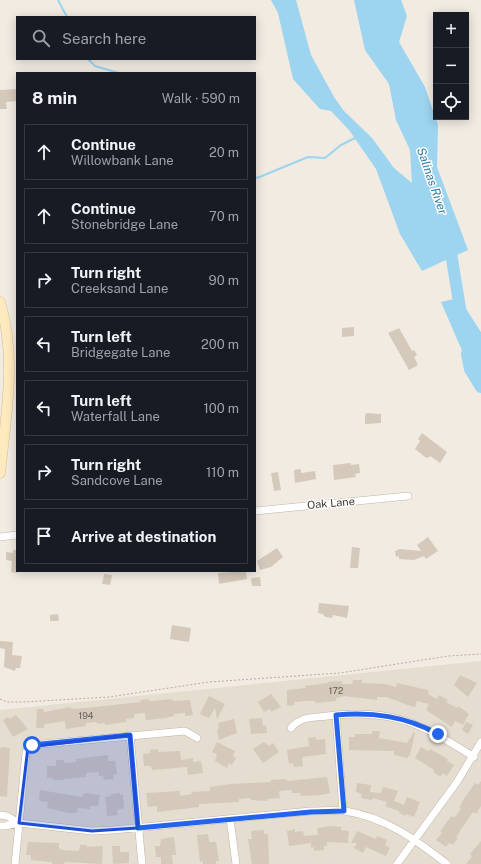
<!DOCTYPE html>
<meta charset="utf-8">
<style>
:root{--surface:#171b24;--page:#242831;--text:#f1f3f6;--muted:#9ea1a6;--line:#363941}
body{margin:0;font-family:"Public Sans",sans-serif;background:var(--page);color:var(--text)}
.controls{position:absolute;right:12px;top:12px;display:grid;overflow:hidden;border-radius:0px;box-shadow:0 2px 10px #0003}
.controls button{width:36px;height:36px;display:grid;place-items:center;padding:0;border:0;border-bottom:1px solid var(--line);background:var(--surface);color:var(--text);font:20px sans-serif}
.stop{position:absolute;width:12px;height:12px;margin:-9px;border:3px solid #2563eb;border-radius:50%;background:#fff}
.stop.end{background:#2563eb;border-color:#fff;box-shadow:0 1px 4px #0008}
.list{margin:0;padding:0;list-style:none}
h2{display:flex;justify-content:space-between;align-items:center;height:52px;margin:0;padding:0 16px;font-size:17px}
h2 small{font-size:13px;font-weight:400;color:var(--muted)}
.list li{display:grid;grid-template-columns:26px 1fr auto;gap:12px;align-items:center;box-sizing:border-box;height:56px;margin:0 8px 8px;padding:0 8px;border:1px solid var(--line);border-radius:0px}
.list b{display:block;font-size:15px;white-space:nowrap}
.list p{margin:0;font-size:13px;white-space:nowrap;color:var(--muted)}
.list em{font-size:13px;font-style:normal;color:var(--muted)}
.icon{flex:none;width:22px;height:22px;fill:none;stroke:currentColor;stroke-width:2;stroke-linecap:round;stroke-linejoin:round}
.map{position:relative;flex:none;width:481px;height:864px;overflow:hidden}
.search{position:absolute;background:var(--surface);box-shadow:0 2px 10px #0003;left:16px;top:16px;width:240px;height:44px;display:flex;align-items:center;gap:10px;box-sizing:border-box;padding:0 14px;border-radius:0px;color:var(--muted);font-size:15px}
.panel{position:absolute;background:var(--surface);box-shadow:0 2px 10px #0003;left:16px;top:72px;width:240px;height:500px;border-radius:0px}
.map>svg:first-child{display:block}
.residential{fill:#e5ddd0}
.water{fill:#9dd4ef}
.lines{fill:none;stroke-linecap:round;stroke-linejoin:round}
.stream{stroke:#9dd4ef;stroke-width:2}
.river{stroke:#9dd4ef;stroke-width:12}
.building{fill:#d5c9bb}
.minor-casing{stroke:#bfb5a8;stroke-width:8}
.secondary-casing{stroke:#d4be94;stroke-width:11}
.path{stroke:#bead96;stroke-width:1;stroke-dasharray:2 2;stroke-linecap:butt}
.minor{stroke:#fff;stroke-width:7}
.secondary{stroke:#feeabf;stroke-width:10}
.route{stroke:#2563eb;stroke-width:5}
.marked{fill:#1d4ed8;fill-opacity:0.2;stroke:#1d4ed8;stroke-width:3;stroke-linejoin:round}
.labels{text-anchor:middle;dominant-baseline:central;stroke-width:3;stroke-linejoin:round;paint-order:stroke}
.number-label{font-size:9px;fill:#675e55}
.street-label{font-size:11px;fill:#423b33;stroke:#fff}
.water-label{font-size:12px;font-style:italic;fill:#2d7aa4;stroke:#fff}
</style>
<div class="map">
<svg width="481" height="864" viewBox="0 0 481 864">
<rect width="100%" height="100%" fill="#f1ebe2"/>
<path class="residential" d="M 481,661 L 481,864 L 0,864 L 0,710 Z"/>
<path class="water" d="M 271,0 L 296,0 L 311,55 L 334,97 L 344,111 L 372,138 L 394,168 L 412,183 L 410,150 L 396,120 L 389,84 L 365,50 L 354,0 L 401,0 L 407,16 L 399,42 L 425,87 L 438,125 L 437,167 L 468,250 L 422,271 L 400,234 L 376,169 L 349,130 L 331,111 L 320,109 L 293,79 L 278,13 Z
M 458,298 L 481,334 L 481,387 L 470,369 L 441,302 Z"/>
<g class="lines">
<path class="stream" d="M 58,0 L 67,17
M 88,59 L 95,66 L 119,73
M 255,177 L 257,178 L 308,157 L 325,158 L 341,145 L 357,137
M 458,298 L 481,334"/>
<path class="river" d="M 449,241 L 461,314
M 467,354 L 470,369 L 481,387"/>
</g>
<path class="building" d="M 17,89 L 17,101 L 6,102 L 7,109 L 0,109 L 0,90 Z
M 354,327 L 354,336 L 342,337 L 342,328 Z
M 399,328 L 412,351 L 414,350 L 417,355 L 414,357 L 418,365 L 409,370 L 388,333 Z
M 367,413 L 381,414 L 381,423 L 365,424 L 365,415 Z
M 422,433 L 447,452 L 440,463 L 430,456 L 428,458 L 425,457 L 415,449 L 420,441 L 418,439 Z
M 351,463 L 351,465 L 359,464 L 360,473 L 355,474 L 356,477 L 334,480 L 333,465 Z
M 301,469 L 301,473 L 315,471 L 316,479 L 295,483 L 294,470 Z
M 278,472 L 281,490 L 274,491 L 271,473 Z
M 428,537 L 438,551 L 426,559 L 424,556 L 414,560 L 399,559 L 399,556 L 396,557 L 395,551 L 400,549 L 421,551 L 417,545 Z
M 352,547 L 360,548 L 358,568 L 350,568 Z
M 277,548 L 283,557 L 271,567 L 260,570 L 257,561 Z
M 13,550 L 17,550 L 17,573 L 11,572 L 12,561 L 6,560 L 6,552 L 13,553 Z
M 246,571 L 247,579 L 219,584 L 218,573 Z
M 104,574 L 112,575 L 110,585 L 102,584 Z
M 260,577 L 261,586 L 252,586 L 251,578 Z
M 319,603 L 349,606 L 347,618 L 333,615 L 332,618 L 325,617 L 323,614 L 318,613 Z
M 58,614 L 59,621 L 50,621 L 50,615 Z
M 172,625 L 191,628 L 189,642 L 170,639 Z
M 0,641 L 13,642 L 12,655 L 22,656 L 20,668 L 16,668 L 15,671 L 4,667 L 5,649 L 0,648 Z
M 460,675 L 477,683 L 468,697 L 454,685 Z
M 353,680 L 362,680 L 362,683 L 385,684 L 396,687 L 397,683 L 428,690 L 428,694 L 437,699 L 439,695 L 448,700 L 446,702 L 457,708 L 458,706 L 469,714 L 463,725 L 455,721 L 452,727 L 426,710 L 429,704 L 417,701 L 415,707 L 413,707 L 387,697 L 377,697 L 377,700 L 344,696 L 336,698 L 336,701 L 315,703 L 315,701 L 306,701 L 294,702 L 295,705 L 287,706 L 287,690 L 306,688 L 305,686 L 328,683 L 328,682 L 342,681 L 342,684 L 352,684 Z
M 271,694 L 281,707 L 271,712 L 270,709 L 264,712 L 258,702 Z
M 209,696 L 225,704 L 217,719 L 215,708 L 209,718 L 200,714 Z
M 149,699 L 149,701 L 152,701 L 172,699 L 173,701 L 190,700 L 193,715 L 185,716 L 185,713 L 174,714 L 174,716 L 166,718 L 146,720 L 145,713 L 134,714 L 134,718 L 126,719 L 126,722 L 105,725 L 105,723 L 97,724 L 97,722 L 86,723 L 86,726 L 66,729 L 65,721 L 46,724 L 44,725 L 44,728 L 36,728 L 37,709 L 43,709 L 44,712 L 71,707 L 71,709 L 86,708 L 141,702 L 140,700 Z
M 16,715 L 28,729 L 13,737 L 3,720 L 8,717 L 10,719 Z
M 262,718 L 263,726 L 266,725 L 267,733 L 251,734 L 249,719 Z
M 234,719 L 237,733 L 219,740 L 217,730 L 219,728 L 218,723 Z
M 466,722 L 473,725 L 468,734 L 462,730 Z
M 372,731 L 380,731 L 379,738 L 407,743 L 414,732 L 415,733 L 410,755 L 407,758 L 394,755 L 394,751 L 349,750 L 349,737 L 355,737 L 355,734 L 372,734 Z
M 316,737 L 316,740 L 325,739 L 326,754 L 302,757 L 303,766 L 294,767 L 293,763 L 289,764 L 287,750 L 309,746 L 308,738 Z
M 217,742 L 235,751 L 233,756 L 236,758 L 232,765 L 229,763 L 227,768 L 215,761 L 217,754 L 212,752 Z
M 264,742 L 269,746 L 273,743 L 279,752 L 263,763 L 253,749 Z
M 3,747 L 10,748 L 7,797 L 0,796 L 0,748 Z
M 421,747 L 428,751 L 430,749 L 448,759 L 447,761 L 454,765 L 447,776 L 443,773 L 440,777 L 433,772 L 434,770 L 415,758 Z
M 158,749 L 158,752 L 180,751 L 181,760 L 193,758 L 193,762 L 201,761 L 203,773 L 188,775 L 187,767 L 152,770 L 151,766 L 144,766 L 143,754 L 151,753 L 150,750 Z
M 108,755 L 108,761 L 115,761 L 117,774 L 113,775 L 114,779 L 104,780 L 103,776 L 99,776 L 99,772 L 86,773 L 86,777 L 64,779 L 64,780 L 53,780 L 53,778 L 47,778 L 47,766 L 56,766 L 56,760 L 64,760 L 64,763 L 76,762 L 76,759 Z
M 327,777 L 330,793 L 321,795 L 301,796 L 300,793 L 292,793 L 292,790 L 279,791 L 280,798 L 267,799 L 267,801 L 251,800 L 251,798 L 239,799 L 239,802 L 199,804 L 199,807 L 157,812 L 157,806 L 148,807 L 146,793 L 180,791 L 180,796 L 192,794 L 191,792 L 210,791 L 210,787 L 230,784 L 271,782 L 271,780 L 286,779 L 287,781 Z
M 481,781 L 481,806 L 476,814 L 473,812 L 456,837 L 458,838 L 453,845 L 449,843 L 446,847 L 436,840 L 442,833 L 440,832 L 451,816 L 454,818 L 461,809 L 459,808 L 463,800 L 475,783 L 478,785 Z
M 357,783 L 371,785 L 370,792 L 381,793 L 383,787 L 398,791 L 394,801 L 404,805 L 407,797 L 420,802 L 414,817 L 406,814 L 406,816 L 399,813 L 399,811 L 385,806 L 387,802 L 373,798 L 372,800 L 361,798 L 362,794 L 356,792 Z
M 40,790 L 82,797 L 84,793 L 100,795 L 98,806 L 90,806 L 90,809 L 78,808 L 77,813 L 69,813 L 47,808 L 48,802 L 39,801 Z
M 120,793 L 120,795 L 123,795 L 124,808 L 117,810 L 118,815 L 107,816 L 105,797 L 111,796 L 111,794 Z
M 330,826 L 341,827 L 341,830 L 349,831 L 348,843 L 327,842 L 327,846 L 324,846 L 324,850 L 314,851 L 314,847 L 311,848 L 311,843 L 289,846 L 287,831 L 295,829 L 295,832 L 303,831 L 304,836 L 318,835 L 317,828 Z
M 264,830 L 264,834 L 268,834 L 269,864 L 252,864 L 248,839 L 252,839 L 251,831 Z
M 357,831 L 376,839 L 377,836 L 387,840 L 385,845 L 390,848 L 386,856 L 366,847 L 363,853 L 354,848 L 357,843 L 351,843 Z
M 208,834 L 209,842 L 216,842 L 219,861 L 216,861 L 216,864 L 203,864 L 203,861 L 200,862 L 197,835 Z
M 174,837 L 176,855 L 172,855 L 173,864 L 161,864 L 161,857 L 156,857 L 155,846 L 160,846 L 161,839 Z
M 481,841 L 481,864 L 466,864 L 472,856 L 470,854 Z
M 28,842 L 59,843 L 59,848 L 62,850 L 79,851 L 80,845 L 87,845 L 87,847 L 103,846 L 102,864 L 65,862 L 64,864 L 52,864 L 52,862 L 31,860 L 31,855 L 26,855 Z
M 112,846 L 120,846 L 120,852 L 129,852 L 129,863 L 113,864 Z"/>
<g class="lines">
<g class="minor-casing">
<path id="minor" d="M 255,511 L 408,496
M 0,537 L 17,535
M 336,715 L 343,811
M 291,728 C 301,716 312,718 327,716 C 392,708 420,723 474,757
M 130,735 L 142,864
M 0,815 L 7,816 L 19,823 L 5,826 L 0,826
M 230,819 L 236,864
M 19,823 L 92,831 L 113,830 L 311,811 C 322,811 334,810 345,811 C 385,817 416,840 447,864
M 15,864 L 26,753 L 28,747 L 32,745 L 185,731 L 197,738
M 397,864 L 457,782 L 481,742"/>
</g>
<g class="secondary-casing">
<path id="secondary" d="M 0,302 C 17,358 6,416 0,473"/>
</g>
<path class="path" d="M 0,699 L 7,702 L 24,702 L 109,697 L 209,682 L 340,673 L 448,656 L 481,654"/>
<use href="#minor" class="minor"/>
<use href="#secondary" class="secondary"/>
</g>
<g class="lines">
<path class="route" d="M 32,745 L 130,735 L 138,828 L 311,812 L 344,811 L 336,715 C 373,712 405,716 438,734"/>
</g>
<path class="marked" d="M 130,735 L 138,828 L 92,831 L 19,823 L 28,747 Z"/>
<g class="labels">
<g class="number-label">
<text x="336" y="690">172</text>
<text x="86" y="715">194</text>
</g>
<g class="street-label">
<text transform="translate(331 503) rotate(-5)">Oak Lane</text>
</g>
<g class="water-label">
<text transform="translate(432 181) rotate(71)">Salinas River</text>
</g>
</g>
</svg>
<div class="controls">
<button>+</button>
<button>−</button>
<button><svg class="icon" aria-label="locate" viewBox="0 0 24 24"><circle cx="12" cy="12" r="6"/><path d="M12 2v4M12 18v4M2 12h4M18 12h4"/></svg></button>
</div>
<div class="stop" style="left:32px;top:745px"></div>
<div class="stop end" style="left:438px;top:734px"></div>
<div class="search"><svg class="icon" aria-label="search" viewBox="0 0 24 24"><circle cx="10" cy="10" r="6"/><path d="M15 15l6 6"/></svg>Search here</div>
<section class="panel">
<h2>8 min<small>Walk · 590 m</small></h2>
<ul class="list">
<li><svg class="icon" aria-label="ahead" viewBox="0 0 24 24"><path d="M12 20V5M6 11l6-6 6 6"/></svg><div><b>Continue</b><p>Willowbank Lane</p></div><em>20 m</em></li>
<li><svg class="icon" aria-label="ahead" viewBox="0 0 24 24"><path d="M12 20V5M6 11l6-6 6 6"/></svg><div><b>Continue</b><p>Stonebridge Lane</p></div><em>70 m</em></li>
<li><svg class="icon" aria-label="right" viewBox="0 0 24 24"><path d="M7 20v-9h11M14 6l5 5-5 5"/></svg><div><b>Turn right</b><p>Creeksand Lane</p></div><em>90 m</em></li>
<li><svg class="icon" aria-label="left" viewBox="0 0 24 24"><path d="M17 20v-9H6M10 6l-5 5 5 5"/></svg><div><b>Turn left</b><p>Bridgegate Lane</p></div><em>200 m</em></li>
<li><svg class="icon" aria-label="left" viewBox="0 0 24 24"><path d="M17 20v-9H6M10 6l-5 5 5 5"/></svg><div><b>Turn left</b><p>Waterfall Lane</p></div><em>100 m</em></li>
<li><svg class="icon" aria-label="right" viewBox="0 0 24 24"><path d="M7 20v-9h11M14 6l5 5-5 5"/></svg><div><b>Turn right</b><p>Sandcove Lane</p></div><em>110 m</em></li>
<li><svg class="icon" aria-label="arrive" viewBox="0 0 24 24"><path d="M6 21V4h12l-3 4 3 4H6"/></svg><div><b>Arrive at destination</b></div></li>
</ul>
</section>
</div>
